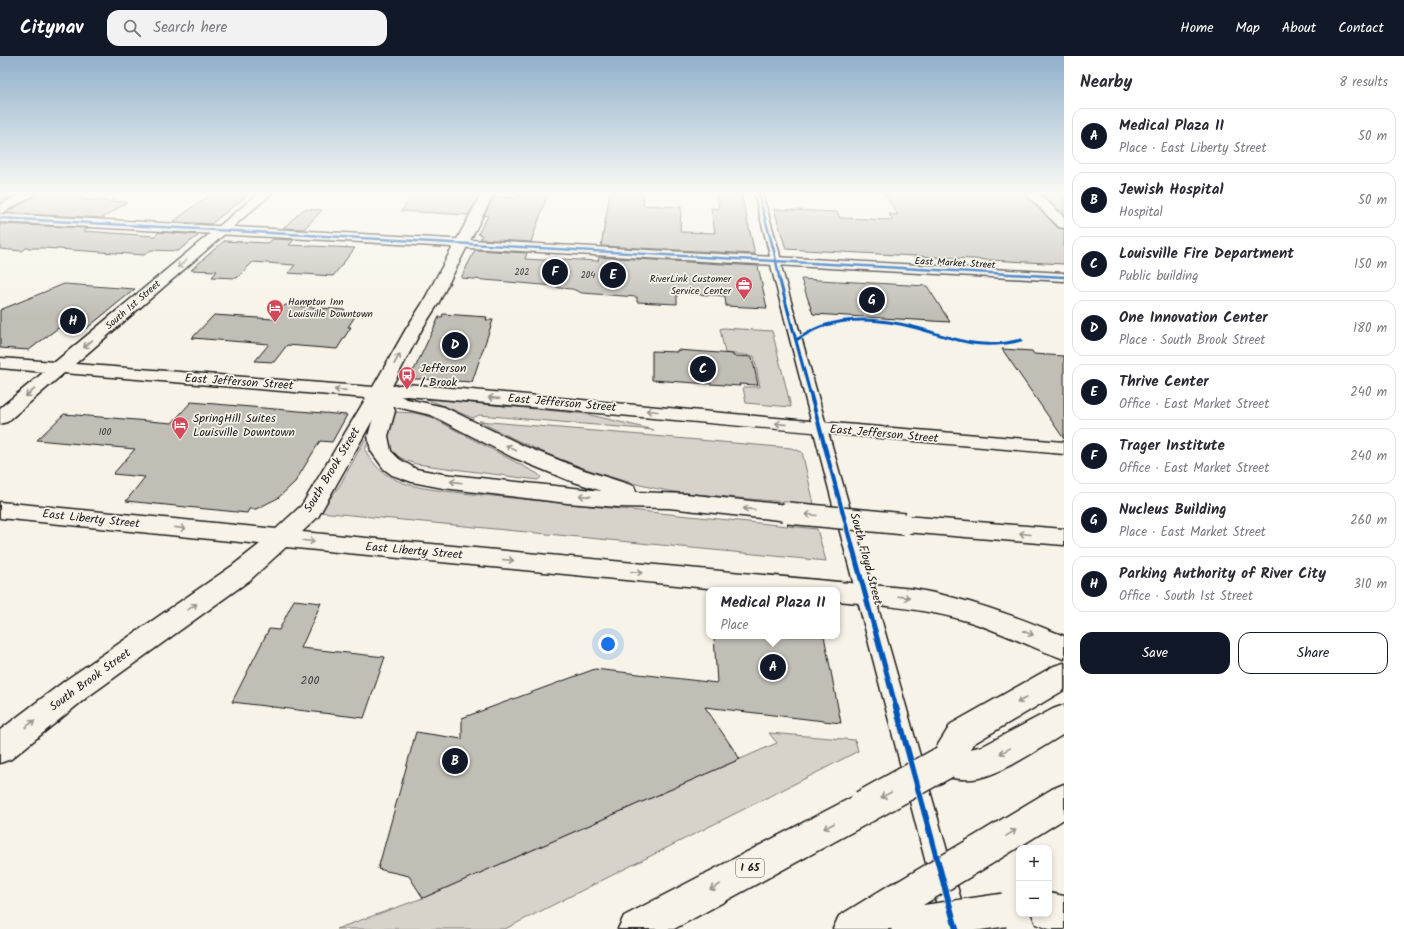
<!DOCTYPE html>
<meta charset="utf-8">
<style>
:root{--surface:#fff;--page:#f2f2f3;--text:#2b2b33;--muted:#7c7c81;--line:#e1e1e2;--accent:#111827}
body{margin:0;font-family:Kalam,sans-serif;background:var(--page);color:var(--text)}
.controls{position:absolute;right:12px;bottom:12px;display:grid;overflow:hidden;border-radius:8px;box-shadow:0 2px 6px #0003}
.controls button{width:36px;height:36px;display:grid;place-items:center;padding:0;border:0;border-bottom:1px solid var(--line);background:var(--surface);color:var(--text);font:20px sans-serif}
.you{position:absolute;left:608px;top:588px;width:14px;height:14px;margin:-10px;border:3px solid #fff;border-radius:50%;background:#1a73e8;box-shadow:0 0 0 6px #1a73e833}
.badge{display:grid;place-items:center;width:26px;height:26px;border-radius:50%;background:var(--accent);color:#fff;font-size:13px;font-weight:700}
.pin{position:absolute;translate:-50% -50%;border:2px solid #fff;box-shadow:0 1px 4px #0006}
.popup{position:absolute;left:706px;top:531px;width:134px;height:52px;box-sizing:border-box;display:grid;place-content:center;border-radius:8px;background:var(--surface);filter:drop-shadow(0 1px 3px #0005);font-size:13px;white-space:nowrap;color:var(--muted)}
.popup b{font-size:15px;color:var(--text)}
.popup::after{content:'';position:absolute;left:50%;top:100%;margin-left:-8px;border:8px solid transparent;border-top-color:var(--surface)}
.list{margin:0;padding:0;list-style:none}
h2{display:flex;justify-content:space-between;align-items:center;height:52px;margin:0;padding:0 16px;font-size:17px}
h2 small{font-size:13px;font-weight:400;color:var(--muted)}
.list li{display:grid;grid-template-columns:26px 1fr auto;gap:12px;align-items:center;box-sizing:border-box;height:56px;margin:0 8px 8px;padding:0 8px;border:1px solid var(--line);border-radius:12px}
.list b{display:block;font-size:15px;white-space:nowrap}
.list p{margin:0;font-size:13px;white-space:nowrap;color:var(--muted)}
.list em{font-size:13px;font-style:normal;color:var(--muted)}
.actions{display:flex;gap:8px;padding:12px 16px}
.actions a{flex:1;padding:9px 0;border:1px solid var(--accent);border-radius:12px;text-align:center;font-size:14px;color:var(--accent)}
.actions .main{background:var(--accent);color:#fff}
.icon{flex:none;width:22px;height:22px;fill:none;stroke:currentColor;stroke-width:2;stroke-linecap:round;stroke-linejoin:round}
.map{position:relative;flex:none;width:1064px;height:873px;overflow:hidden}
header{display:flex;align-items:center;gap:24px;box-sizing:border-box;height:56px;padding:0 20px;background:var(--accent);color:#fff}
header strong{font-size:19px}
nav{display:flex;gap:22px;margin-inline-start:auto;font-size:14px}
.search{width:280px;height:36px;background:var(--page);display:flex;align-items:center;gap:10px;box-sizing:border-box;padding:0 14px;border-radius:12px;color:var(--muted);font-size:15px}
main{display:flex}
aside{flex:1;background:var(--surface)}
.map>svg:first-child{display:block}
.green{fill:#d7d3cb;stroke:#7a7874}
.building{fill:#c0beb5;stroke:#1c1c1c}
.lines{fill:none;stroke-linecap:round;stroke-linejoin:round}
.street-casing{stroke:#1c1c1c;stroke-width:3}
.secondary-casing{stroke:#1c1c1c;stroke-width:3}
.primary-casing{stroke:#1c1c1c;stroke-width:3}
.highway-casing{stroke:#1c1c1c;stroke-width:3}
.street{fill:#f7f3e8;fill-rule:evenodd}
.secondary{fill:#f7f3e8;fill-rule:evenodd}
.primary{fill:#f7f3e8;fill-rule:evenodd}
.highway{fill:#f7f3e8;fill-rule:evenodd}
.highway-bridge-far1-casing{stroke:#1c1c1c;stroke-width:24;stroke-linecap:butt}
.highway-bridge-casing{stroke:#1c1c1c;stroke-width:36;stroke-linecap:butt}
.highway-bridge-far1{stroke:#f7f3e8;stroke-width:21}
.highway-bridge{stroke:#f7f3e8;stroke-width:33}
.cycleway-far4-casing{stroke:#f7f3e8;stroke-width:4}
.cycleway-far3-casing{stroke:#f7f3e8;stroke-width:5}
.cycleway-far2-casing{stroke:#f7f3e8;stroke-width:6}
.cycleway-far1-casing{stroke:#f7f3e8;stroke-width:8}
.cycleway-casing{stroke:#f7f3e8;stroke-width:8}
.cycleway-far4{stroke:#0057b8;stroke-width:2.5}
.cycleway-far3{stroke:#0057b8;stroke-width:3}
.cycleway-far2{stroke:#0057b8;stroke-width:4}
.cycleway-far1{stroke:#0057b8;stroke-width:5}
.cycleway{stroke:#0057b8;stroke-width:6}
.oneway{stroke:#94928c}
.labels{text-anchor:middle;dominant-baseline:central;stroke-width:3.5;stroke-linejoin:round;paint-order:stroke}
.far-number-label{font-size:9px;fill:#454442}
.far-street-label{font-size:10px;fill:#1c1c1c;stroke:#f7f3e8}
.far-poi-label{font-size:10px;fill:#1c1c1c;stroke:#f7f3e8;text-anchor:end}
.number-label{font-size:10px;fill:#454442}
.shield{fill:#f7f3e8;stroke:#5e5c59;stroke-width:1}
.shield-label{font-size:11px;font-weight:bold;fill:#1c1c1c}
.poi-label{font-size:12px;fill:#1c1c1c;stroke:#f7f3e8;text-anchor:start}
.street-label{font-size:12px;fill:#1c1c1c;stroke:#f7f3e8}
.near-number-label{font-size:12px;fill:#454442}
</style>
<header>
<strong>Citynav</strong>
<div class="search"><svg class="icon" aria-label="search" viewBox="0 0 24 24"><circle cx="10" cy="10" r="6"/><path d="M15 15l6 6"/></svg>Search here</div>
<nav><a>Home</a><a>Map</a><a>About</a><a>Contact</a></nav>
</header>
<main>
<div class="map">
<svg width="1064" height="873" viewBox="0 0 1064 873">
<rect width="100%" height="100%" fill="#f7f3e8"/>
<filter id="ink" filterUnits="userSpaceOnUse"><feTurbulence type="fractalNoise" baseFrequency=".025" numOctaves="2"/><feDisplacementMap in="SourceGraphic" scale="8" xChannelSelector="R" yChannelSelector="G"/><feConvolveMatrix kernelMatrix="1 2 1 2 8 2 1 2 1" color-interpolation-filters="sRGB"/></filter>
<g filter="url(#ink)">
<path class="green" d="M 723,272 L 772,275 L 791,351 L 746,347 L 743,331 L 760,331 L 754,300 L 725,297 L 720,273 Z
M 424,342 L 586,358 L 654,374 L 479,359 L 473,362 Z
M 395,356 L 415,357 L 431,361 L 538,418 L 541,421 L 538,424 L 416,408 C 385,398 387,389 390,359 Z
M 479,365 L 791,392 L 802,396 L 814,448 C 782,446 749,443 717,440 C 701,438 685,438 669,435 C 602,423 539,397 479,365 Z
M 369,376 L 372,376 L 365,394 C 382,426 409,430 443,435 L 817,473 L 826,505 L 320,456 L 340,429 Z
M 769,677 L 855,684 L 858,695 L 818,716 L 505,873 L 336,873 L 423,842 L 777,687 Z"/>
<path class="building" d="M 0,137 L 18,137 L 0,147 Z
M 37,137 L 89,137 L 79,143 L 127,146 L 103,162 L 5,157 L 35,140 Z
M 218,137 L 250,137 L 211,168 L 173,166 L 209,139 L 215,139 Z
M 414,137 L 473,137 L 472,140 L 479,140 L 469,159 L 401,155 Z
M 520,137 L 548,137 L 531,186 L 480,183 L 482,179 L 478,178 L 488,160 L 484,159 L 494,141 L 518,142 Z
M 610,137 L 644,137 L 643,149 L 681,151 L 680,176 L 715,177 L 711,152 L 719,153 L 717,137 L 741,137 L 755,198 L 601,190 Z
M 884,137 L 1024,137 L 1058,172 L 1064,173 L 1064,208 L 786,193 L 774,153 L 837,156 L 840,162 L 893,164 L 889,158 L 898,159 Z
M 1040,137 L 1064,137 L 1064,159 Z
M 304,153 L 322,154 L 304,173 L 283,172 Z
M 0,168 L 88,172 L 83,175 L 155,180 L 159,176 L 199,179 L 178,195 L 151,194 L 144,199 L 44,192 L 26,192 L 22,195 L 0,193 Z
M 273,183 L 294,184 L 289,189 L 355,192 L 333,220 L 288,217 L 295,209 L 253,206 L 237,222 L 212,221 L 217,215 L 191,214 L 224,185 L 268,187 Z
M 475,194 L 527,197 L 525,203 L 562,205 L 562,203 L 598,205 L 599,201 L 758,210 L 767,252 L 726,250 L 725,240 L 677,237 L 677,248 L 637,246 L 637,241 L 582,237 L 572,233 L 559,232 L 555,230 L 461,222 Z
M 801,223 L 927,230 L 950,266 L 813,258 Z
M 64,228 L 135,233 L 87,272 L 80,272 L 78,273 L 58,272 L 29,294 L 0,292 L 0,254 Z
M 285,249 L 345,254 L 342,258 L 356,259 L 348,271 L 351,271 L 337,293 L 287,289 L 274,306 L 255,305 L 269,288 L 192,282 L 214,259 L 273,263 Z
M 443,258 L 487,261 L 486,264 L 493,264 L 472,326 L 423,323 L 406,323 L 415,312 L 439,261 L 442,261 Z
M 1002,293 L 1032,295 L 1034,298 L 1064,300 L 1064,383 Z
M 677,294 L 733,298 L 733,300 L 752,301 L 758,329 L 739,328 L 740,330 L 652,324 L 652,295 L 677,296 Z
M 191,346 L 347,359 L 332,386 L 320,385 L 295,426 L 278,442 L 256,453 L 249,453 L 247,457 L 126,445 L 145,421 L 113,418 L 135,393 L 37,384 L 64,358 L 172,367 Z
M 294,544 L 321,547 L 301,592 L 385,601 L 364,662 L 232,646 L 269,573 L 279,574 Z
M 714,580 L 824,580 L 841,667 L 705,651 L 740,703 L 423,842 L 409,820 L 378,813 L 416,676 L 462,683 L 462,662 L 595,613 L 717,627 Z"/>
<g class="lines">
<g class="street-casing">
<path id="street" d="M 754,137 L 762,137 L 779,195 L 782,214 L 967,865 L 964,873 L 944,873 L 941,865 L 772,214 L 769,195 Z"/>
</g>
<g class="secondary-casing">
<path id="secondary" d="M 259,137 L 272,137 L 75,308 L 373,331 L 406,273 L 422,248 L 482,137 L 494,137 L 438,248 L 422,273 L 392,330 L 407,328 L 820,366 L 1064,386 L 1064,398 C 845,380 626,359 407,340 L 385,342 L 318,461 L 302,476 L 914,533 C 966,542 1015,560 1064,580 L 1064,603 C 1032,592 1002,576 970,566 C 927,553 882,549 837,545 L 837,534 L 728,534 L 286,491 L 250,524 L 86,642 L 11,703 L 0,707 L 0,674 L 66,624 L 232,510 L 260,488 L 0,462 L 0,446 L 276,473 L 302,449 L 366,342 L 64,317 L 7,366 L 0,368 L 0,352 L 44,316 L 0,312 L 0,302 L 55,306 Z"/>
</g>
<g class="primary-casing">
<path id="primary" d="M 21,137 L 36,137 L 34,139 L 0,158 L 0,149 Z
M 1025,137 L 1038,137 L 1064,161 L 1064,172 L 1059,171 Z
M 0,158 L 1064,217 L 1064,225 L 0,166 Z"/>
</g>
<g class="highway-casing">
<path id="highway" d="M 378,331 L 407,343 L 444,351 L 526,391 L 584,414 L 634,430 L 636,436 L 686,438 L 788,449 L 796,451 L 799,457 L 796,463 L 788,465 L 669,452 L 618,451 L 567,447 L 443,432 L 412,426 L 392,419 L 384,413 L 371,395 L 368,380 L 375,355 L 369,337 L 371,333 ZM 393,350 L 431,359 L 512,401 L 568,424 L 602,435 L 443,418 L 416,413 L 399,403 L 391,395 L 388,380 L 395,355 Z
M 905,460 L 1064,473 L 1064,489 L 905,476 L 897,474 L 893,468 L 897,462 Z
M 1064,607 L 1064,634 L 973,688 L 970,693 L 983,690 L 1053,653 L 1064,649 L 1064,678 C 1040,692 1006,716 979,722 C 964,725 948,722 934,717 L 929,706 L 934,695 L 951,668 L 1054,610 Z
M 1064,728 L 1064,763 L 990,809 L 978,814 L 966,809 L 961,797 L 966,785 L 1052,733 Z
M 864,735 L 876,739 L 880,751 L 876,763 L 674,873 L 618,873 L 624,860 Z
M 904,823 L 917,828 L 922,841 L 917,854 L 920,855 L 925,868 L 923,873 L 833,873 L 839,860 L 891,828 Z
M 1049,837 L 1064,840 L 1064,873 L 1049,873 L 1036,868 L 1032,858 L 1049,858 Z"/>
</g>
<use href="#street" class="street"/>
<use href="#secondary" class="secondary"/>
<use href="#primary" class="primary"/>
<use href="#highway" class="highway"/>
<g class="highway-bridge-far1-casing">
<path id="highway-bridge-far1" d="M 788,457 L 905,468"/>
</g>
<g class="highway-bridge-casing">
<path id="highway-bridge" d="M 864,751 L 945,706
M 904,841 L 978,797
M 907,868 L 1004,854"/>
</g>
<use href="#highway-bridge-far1" class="highway-bridge-far1"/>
<use href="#highway-bridge" class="highway-bridge"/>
<g class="cycleway-far4-casing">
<path id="cycleway-far4" d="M 758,137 L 774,195 L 780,226
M 0,162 L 1064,221"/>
</g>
<g class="cycleway-far3-casing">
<path id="cycleway-far3" d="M 780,225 L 810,337
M 796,284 C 805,279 813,273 823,270 C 853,260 887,264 917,272 C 956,283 979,295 1021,284"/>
</g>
<g class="cycleway-far2-casing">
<path id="cycleway-far2" d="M 810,336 L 848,476"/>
</g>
<g class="cycleway-far1-casing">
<path id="cycleway-far1" d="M 848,475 L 896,652"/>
</g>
<g class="cycleway-casing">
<path id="cycleway" d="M 896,651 L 956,873"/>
</g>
<use href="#cycleway-far4" class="cycleway-far4"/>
<use href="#cycleway-far3" class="cycleway-far3"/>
<use href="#cycleway-far2" class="cycleway-far2"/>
<use href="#cycleway-far1" class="cycleway-far1"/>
<use href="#cycleway" class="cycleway"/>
</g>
<defs><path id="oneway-shaft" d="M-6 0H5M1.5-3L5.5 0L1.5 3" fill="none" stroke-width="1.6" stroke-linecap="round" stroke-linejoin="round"/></defs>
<g class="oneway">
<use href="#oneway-shaft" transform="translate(182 208) rotate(140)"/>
<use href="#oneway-shaft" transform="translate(88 288) rotate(139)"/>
<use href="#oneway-shaft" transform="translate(397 303) rotate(-61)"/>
<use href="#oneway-shaft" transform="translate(340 334) rotate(-176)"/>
<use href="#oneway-shaft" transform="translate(30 337) rotate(140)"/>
<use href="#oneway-shaft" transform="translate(494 342) rotate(-175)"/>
<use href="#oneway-shaft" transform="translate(652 355) rotate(-175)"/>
<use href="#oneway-shaft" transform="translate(781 368) rotate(-174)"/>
<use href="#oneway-shaft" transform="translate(511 392) rotate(-152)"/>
<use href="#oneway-shaft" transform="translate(456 426) rotate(-173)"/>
<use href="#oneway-shaft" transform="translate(585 440) rotate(-174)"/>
<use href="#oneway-shaft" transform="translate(749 453) rotate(-174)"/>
<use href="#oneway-shaft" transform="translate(811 459) rotate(-175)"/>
<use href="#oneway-shaft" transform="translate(180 472) rotate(6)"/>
<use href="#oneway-shaft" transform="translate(1025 478) rotate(-175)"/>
<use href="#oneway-shaft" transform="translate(309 485) rotate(5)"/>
<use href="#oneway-shaft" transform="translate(508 504) rotate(5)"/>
<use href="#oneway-shaft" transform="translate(637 516) rotate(5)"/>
<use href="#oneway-shaft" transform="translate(904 541) rotate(7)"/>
<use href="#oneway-shaft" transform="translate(192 551) rotate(-35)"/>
<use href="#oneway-shaft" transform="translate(1028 577) rotate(22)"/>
<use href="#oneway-shaft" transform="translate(1022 644) rotate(150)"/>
<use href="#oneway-shaft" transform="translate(30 668) rotate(-38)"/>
<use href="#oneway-shaft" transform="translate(1005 695) rotate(151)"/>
<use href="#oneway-shaft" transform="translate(886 739) rotate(151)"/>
<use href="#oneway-shaft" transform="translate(829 770) rotate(152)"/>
<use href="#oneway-shaft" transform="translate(1011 777) rotate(-32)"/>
<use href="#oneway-shaft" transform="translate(715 831) rotate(152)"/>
</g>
</g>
<linearGradient id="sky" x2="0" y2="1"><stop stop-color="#90b0cc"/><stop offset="0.53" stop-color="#fbfaf5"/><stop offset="1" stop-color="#fbfaf5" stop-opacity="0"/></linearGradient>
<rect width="1064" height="259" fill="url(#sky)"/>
<defs>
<g id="office-pin" transform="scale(0.9)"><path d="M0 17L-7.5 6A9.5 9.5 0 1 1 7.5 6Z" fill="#d1495b" stroke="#f7f3e8"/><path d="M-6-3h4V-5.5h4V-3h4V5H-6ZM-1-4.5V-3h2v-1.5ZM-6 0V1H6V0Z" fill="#fff"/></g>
<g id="hotel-pin" transform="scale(0.9)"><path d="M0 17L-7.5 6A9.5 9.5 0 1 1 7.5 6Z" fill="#d1495b" stroke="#f7f3e8"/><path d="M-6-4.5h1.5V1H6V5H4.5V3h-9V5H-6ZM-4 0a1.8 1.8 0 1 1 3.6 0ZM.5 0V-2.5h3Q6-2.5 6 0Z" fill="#fff"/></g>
<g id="bus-pin" transform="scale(0.9)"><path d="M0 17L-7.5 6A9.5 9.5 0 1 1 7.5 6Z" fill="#d1495b" stroke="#f7f3e8"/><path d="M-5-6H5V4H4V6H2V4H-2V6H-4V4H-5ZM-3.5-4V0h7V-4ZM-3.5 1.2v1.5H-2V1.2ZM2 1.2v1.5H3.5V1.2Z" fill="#fff"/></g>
</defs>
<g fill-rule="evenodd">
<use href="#office-pin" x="744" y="229"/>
<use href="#hotel-pin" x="275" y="252"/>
<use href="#bus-pin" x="407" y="319"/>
<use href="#hotel-pin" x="180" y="369"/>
</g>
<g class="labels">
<g class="far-number-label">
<text x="522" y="216">202</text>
<text x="588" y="219">204</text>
</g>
<g class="far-street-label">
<text transform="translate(955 207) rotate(3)">East Market Street</text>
<text transform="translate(133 249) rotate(-41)">South 1st Street</text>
</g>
<g class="far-poi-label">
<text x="731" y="223">RiverLink Customer<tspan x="731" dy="12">Service Center</tspan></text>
<text x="288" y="246" text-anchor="start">Hampton Inn<tspan x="288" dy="12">Louisville Downtown</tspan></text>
</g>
<g class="number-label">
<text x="105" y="376">100</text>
</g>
<rect class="shield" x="736" y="803" width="28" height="18" rx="3"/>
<g class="shield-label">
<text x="750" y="812">I 65</text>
</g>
<g class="poi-label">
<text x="420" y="312">Jefferson<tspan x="420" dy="14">/ Brook</tspan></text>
<text x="193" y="362">SpringHill Suites<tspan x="193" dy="14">Louisville Downtown</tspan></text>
</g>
<g class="street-label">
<text transform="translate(239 326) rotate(4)">East Jefferson Street</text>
<text transform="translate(562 347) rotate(5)">East Jefferson Street</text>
<text transform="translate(884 378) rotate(5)">East Jefferson Street</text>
<text transform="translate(332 414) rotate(-59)">South Brook Street</text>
<text transform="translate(91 463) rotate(6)">East Liberty Street</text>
<text transform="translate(414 495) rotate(5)">East Liberty Street</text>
<text transform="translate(866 503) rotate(75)">South Floyd Street</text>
<text transform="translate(90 624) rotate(-36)">South Brook Street</text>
</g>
<g class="near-number-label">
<text x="310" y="624">200</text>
</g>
</g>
</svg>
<div class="controls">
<button>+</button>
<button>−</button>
</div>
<div class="you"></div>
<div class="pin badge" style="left:773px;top:611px">A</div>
<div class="popup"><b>Medical Plaza II</b>Place</div>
<div class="pin badge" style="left:455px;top:705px">B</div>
<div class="pin badge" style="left:703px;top:313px">C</div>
<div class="pin badge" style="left:455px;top:289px">D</div>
<div class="pin badge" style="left:613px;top:219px">E</div>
<div class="pin badge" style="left:555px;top:216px">F</div>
<div class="pin badge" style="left:872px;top:244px">G</div>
<div class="pin badge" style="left:73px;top:265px">H</div>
</div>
<aside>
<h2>Nearby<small>8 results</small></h2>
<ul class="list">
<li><span class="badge">A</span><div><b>Medical Plaza II</b><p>Place · East Liberty Street</p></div><em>50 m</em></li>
<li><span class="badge">B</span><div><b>Jewish Hospital</b><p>Hospital</p></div><em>50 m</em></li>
<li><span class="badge">C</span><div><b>Louisville Fire Department</b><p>Public building</p></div><em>150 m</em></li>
<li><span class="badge">D</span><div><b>One Innovation Center</b><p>Place · South Brook Street</p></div><em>180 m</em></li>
<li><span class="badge">E</span><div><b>Thrive Center</b><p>Office · East Market Street</p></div><em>240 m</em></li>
<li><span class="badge">F</span><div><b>Trager Institute</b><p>Office · East Market Street</p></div><em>240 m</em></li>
<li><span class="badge">G</span><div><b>Nucleus Building</b><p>Place · East Market Street</p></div><em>260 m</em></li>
<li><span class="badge">H</span><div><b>Parking Authority of River City</b><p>Office · South 1st Street</p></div><em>310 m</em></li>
</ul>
<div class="actions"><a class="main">Save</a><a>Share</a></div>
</aside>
</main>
